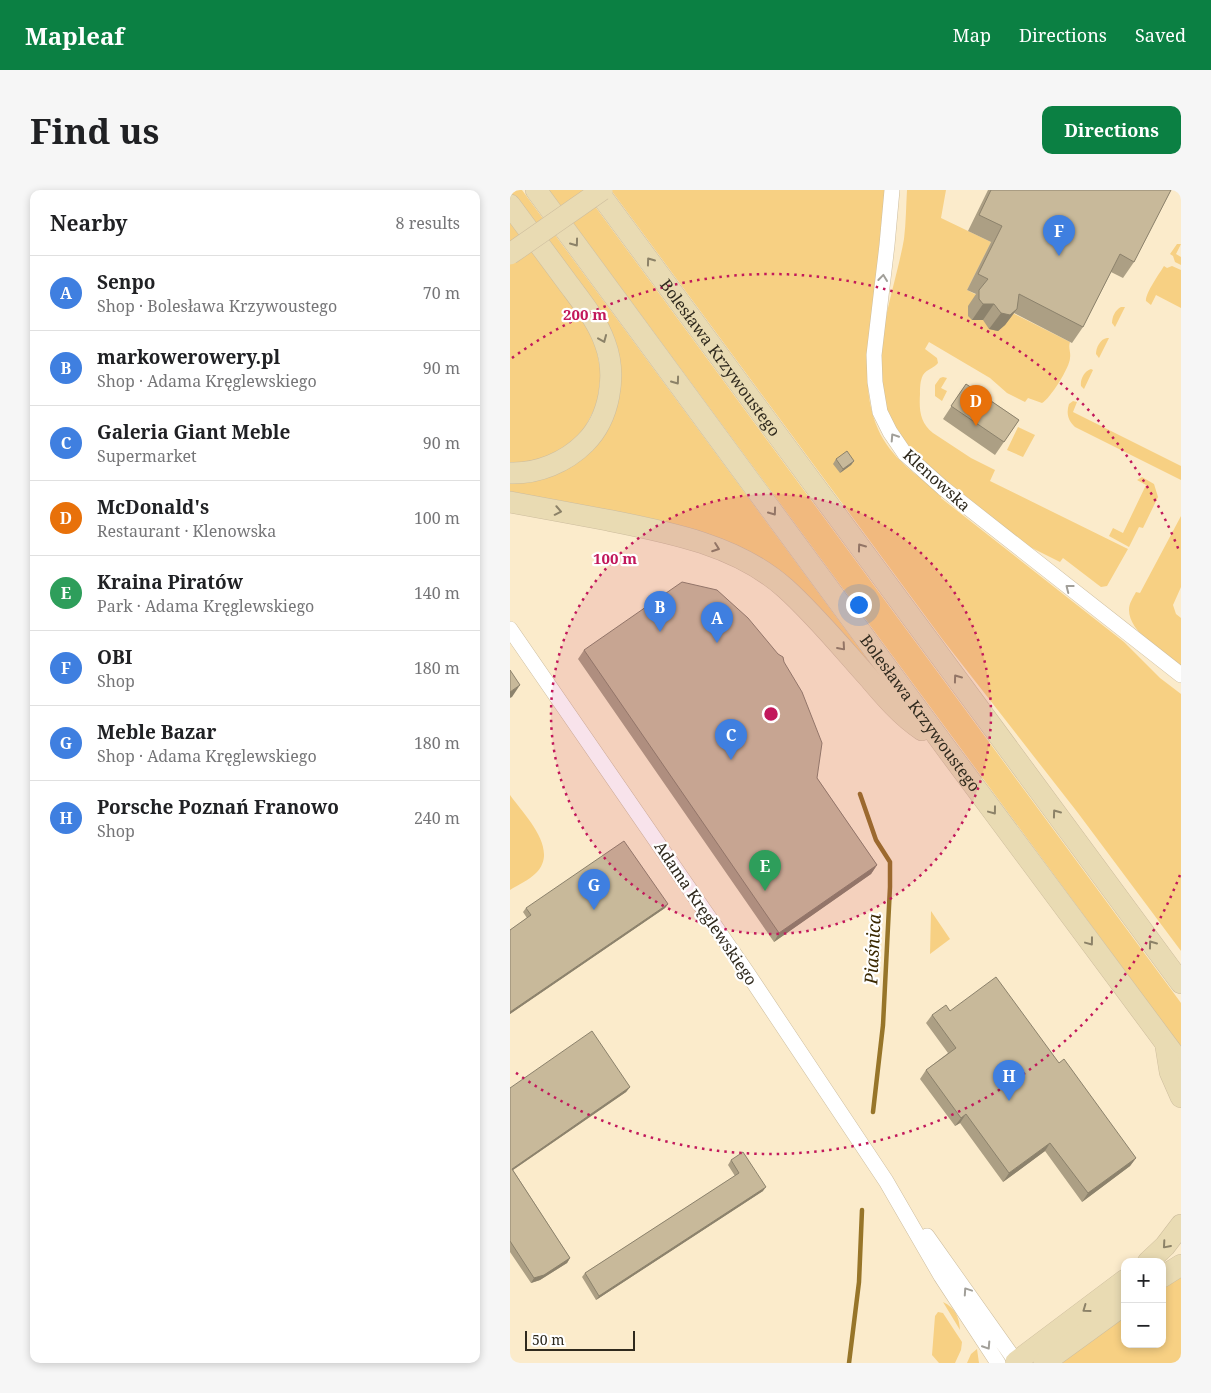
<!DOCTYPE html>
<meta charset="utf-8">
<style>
:root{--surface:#fff;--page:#f6f6f6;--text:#202124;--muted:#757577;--line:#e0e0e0;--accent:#0b8043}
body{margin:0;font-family:"Noto Serif",serif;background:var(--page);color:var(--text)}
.controls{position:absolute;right:15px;bottom:15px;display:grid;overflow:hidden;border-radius:10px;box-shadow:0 2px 8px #0003}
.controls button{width:45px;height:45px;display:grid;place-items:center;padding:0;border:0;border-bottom:1px solid var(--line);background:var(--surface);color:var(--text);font:25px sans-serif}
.scale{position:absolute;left:15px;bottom:12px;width:110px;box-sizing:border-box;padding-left:5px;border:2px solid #2f291d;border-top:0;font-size:14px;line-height:18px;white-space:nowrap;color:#2f291d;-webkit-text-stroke:4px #fff;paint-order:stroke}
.you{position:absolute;left:348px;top:414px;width:18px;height:18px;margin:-12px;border:4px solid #fff;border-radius:50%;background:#1a73e8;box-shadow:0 0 0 8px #1a73e833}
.badge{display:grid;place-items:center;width:32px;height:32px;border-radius:50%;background:var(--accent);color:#fff;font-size:16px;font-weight:700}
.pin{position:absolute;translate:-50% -41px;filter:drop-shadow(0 1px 2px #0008)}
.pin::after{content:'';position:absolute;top:26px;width:18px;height:15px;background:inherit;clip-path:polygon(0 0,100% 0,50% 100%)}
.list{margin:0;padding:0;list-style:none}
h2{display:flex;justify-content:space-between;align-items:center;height:65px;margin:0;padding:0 20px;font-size:21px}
h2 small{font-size:16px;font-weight:400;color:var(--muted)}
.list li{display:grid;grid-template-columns:32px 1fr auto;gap:15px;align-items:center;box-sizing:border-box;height:75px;padding:0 20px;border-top:1px solid var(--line)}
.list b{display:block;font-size:19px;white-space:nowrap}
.list p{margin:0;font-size:16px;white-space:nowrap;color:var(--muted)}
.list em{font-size:16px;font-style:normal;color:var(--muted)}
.map{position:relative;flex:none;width:671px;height:1173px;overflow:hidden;border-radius:10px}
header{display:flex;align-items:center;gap:30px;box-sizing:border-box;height:70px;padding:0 25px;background:var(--accent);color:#fff}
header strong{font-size:24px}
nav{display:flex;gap:28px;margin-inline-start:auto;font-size:18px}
.intro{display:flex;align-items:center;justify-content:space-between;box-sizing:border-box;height:120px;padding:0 30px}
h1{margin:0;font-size:35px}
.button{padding:12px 22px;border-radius:10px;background:var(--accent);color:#fff;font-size:18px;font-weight:700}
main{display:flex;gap:30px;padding:0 30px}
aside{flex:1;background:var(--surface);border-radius:10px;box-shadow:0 2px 8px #0003}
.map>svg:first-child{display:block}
.green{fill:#f7d083}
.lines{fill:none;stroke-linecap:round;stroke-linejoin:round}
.stream{stroke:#977529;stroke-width:4.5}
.street-casing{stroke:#cdbd9e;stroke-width:16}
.secondary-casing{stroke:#cdbd9e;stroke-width:22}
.street{stroke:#fff;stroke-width:15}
.secondary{stroke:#e9dbb3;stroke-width:21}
.secondary-bridge-casing{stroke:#cdbd9e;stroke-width:22;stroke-linecap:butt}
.secondary-bridge{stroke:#e9dbb3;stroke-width:21}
.wall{fill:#ac9f84}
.shaded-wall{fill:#8c826c}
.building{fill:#c8b99a;stroke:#8c826c}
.oneway{stroke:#8c8268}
.oneway2{stroke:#a19f99}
.ring{fill:none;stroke:#c2185b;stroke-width:2.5;stroke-dasharray:2.5 5}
.labels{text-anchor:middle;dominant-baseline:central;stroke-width:4.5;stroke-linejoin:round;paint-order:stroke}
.street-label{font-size:16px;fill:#2f291d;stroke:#fff}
.water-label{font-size:18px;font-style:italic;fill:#3a2800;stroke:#fff}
.centre{fill:#c2185b;stroke:#fff;stroke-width:2.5}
.ring-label{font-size:15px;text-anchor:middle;font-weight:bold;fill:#c2185b;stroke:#fff;stroke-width:4.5;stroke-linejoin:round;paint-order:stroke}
</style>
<header>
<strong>Mapleaf</strong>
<nav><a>Map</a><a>Directions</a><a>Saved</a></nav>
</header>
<div class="intro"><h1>Find us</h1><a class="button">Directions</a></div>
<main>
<aside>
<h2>Nearby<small>8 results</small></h2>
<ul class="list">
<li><span class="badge" style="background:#3f7fe0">A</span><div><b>Senpo</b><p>Shop · Bolesława Krzywoustego</p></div><em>70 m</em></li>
<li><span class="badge" style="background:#3f7fe0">B</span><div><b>markowerowery.pl</b><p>Shop · Adama Kręglewskiego</p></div><em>90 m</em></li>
<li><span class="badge" style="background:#3f7fe0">C</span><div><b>Galeria Giant Meble</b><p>Supermarket</p></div><em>90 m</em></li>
<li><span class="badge" style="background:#e8710a">D</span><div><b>McDonald's</b><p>Restaurant · Klenowska</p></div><em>100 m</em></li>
<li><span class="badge" style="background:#2e9e5b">E</span><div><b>Kraina Piratów</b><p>Park · Adama Kręglewskiego</p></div><em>140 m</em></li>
<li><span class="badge" style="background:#3f7fe0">F</span><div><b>OBI</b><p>Shop</p></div><em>180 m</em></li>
<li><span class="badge" style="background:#3f7fe0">G</span><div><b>Meble Bazar</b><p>Shop · Adama Kręglewskiego</p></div><em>180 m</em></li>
<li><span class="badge" style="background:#3f7fe0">H</span><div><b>Porsche Poznań Franowo</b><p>Shop</p></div><em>240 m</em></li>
</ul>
</aside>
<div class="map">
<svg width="671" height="1173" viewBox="0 0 671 1173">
<rect width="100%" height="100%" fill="#fbebcb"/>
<path class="green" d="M 0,0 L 12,0 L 374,492 L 274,387 L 0,304 L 0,292 L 101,231 L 80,110 L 0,2 Z
M 39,0 L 73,0 L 671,813 L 671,857 Z
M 101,0 L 376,0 C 372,37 368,74 364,111 C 360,154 350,198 368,239 C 380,267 407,286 432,304 L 431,308 L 614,452 L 650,488 L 671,504 L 671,761 L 568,623 L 433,450 Z
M 397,0 L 436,0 L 431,28 L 481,52 L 457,100 L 560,152 C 558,158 561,162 560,168 C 560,177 540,209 532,213 L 518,208 L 515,212 L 497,203 L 480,188 L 419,152 L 415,159 L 427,168 L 428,173 C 424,178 417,179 413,185 C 410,191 410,198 410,204 C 409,220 410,233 423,243 L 461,268 L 485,280 L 480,291 L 618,359 L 597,396 L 591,397 L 587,394 L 553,368 L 550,372 L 518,356 L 414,275 C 401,263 384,242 378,226 C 356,170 384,105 394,49 C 396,33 396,16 397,0 Z
M 0,29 L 74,131 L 86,156 L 91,184 L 87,214 L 74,239 L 55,258 L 30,270 L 0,274 Z
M 667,54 L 671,54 L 666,64 L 671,67 L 671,75 L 665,72 L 663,66 L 660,64 Z
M 654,76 L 657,78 L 662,76 L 671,80 L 671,118 L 646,105 L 641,115 L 636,111 C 635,104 649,84 654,76 Z
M 611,117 L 615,117 L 605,137 L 602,133 C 602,127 605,120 611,117 Z
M 597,148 L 599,148 L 589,168 L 586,164 C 586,158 590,149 597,148 Z
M 581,179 L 583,180 L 574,199 L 571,196 C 570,190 574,181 581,179 Z
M 433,187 L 437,188 L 431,198 L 437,201 L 432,211 L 425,206 L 425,195 L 430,188 Z
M 563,211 L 567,212 L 563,222 L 671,276 L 671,290 L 565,237 C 558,231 556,223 559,214 Z
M 508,237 L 525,245 L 513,267 L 497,260 Z
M 632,287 L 644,294 L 648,307 L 633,338 L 629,337 L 619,357 L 599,346 L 603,338 L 613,343 L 636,295 L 627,290 Z
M 671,326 L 671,397 L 663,415 L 666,424 L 671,428 L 671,476 C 655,463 619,443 619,420 C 619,413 623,408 626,402 L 630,403 Z
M 0,605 C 14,625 50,659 26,683 C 19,690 8,695 0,700 Z
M 421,721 L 440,749 L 420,764 Z
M 671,1082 L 671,1173 L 544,1173 L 615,1121 L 615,1154 L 652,1154 L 652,1094 Z
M 433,1112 C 445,1118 449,1126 450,1140 Z
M 428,1122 L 433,1123 L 452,1152 L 451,1160 L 445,1173 L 429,1173 L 422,1165 L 425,1126 Z
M 467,1159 L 469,1173 L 457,1173 L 461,1164 Z"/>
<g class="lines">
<path class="stream" d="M 350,604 L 366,650 L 380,672 L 380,697 L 373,835 L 363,922
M 339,1173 L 349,1092 L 352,1020"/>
<g class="street-casing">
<path id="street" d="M 382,0 L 377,55 L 364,165 L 365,192 L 370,222 L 380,242 L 395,264 L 433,298 L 671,485
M 0,439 L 236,781 L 376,991 L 431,1086 L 488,1173
M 417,1046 L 507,1173"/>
</g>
<g class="secondary-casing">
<g id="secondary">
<path id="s1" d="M 26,0 L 439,562 L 671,874"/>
<path id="s2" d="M 87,0 L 671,793"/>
<path d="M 0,15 C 19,41 38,66 57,92 C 71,111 87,130 95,153 C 107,185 100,228 75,253 C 56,272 28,284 0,283"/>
<path d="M 0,312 C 32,318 65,324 97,330 C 158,342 227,355 275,398 C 305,425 331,457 358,487 C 374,506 391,526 412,540"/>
<path d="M 656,857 L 660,882 L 671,907"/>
<path d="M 638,1072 L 655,1056 L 671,1035"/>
<path d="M 652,1087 L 671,1075"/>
<path d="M 506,1172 L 615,1090"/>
<path d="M 534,1173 L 615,1114"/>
</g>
</g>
<use href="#street" class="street"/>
<use href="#secondary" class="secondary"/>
<g class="secondary-bridge-casing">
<path id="secondary-bridge" d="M 0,64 L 92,0"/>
</g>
<use href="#secondary-bridge" class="secondary-bridge"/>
</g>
<path class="wall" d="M 478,0 L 661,0 L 624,72 L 613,88 L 601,82 L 573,137 L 562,153 L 504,123 L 495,135 L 488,141 L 479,139 L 473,130 L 462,130 L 458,126 L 458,116 L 466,104 L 457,100 L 481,52 L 458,41 Z
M 456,194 L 509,230 L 485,265 L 433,229 Z
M 326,269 L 344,271 L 341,275 L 330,283 L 323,274 Z
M 74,460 L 307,588 L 367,675 L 361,684 L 264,752 L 68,469 Z
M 158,714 L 155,718 L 0,824 L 0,740 L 17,728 L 13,722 L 16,718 Z
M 440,821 L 549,873 L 626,968 L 620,976 L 572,1012 L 535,961 L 493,992 L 450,933 L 445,936 L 410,889 L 416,880 L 438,863 L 416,833 L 422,825 Z
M 120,897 L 116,902 L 3,980 L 60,1068 L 57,1073 L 30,1090 L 21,1093 L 0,1062 L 0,898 Z
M 221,970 L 253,1001 L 86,1110 L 72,1087 L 75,1083 L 225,986 L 218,975 Z"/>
<path class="shaded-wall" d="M 473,114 L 484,114 L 473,130 L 462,130 Z
M 507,119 L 495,135 L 488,141 L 479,139 L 491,123 Z
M 344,271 L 341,275 L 330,283 L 333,279 Z
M 10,495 L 2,507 L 0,508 L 0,502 Z
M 367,675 L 361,684 L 264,752 L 269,743 Z
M 158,714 L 155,718 L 0,824 L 0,822 Z
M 120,897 L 116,902 L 0,982 L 2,979 Z
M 456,924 L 450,933 L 445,936 L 451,928 Z
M 540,953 L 535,961 L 493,992 L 499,983 Z
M 626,968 L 620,976 L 572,1012 L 578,1003 Z
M 256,997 L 253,1001 L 86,1110 L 89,1106 Z
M 60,1068 L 57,1073 L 30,1090 L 21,1093 L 24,1088 Z"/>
<path class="building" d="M 481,0 L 661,0 L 624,72 L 610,64 L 573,137 L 509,104 L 507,119 L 500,125 L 491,123 L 484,114 L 473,114 L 469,109 L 469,100 L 478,89 L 468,84 L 492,36 L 469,25 Z
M 456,194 L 509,230 L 494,252 L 441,216 Z
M 337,261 L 344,271 L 333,279 L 326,269 Z
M 172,392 L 207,400 L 238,428 L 268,464 L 273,467 L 274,472 L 292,502 L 312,553 L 307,588 L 367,675 L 269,743 L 74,460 Z
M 0,480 L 10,495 L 0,502 Z
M 114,651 L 158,714 L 0,822 L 0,740 L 21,725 L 16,718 Z
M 486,787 L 549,873 L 554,869 L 626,968 L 578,1003 L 540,953 L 499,983 L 456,924 L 451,928 L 416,880 L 446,858 L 422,825 L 436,815 L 440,821 Z
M 82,841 L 120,897 L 2,979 L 60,1068 L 34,1085 L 24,1088 L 0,1051 L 0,898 Z
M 233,962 L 256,997 L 89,1106 L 75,1083 L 229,983 L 221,970 Z"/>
<defs><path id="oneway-chevron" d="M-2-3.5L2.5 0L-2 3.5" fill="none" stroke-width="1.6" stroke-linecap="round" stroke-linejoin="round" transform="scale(1.25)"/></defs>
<g class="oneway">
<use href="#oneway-chevron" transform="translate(65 53) rotate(54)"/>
<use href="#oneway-chevron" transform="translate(140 71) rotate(-126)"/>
<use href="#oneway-chevron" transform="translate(93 149) rotate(67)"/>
<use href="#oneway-chevron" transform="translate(166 191) rotate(54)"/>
<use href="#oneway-chevron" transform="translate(48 321) rotate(11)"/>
<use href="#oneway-chevron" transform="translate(263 322) rotate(54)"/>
<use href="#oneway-chevron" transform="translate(351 357) rotate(-126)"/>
<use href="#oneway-chevron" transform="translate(206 358) rotate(20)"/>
<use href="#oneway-chevron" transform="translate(332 457) rotate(49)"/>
<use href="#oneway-chevron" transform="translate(447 488) rotate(-126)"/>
<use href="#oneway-chevron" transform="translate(483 621) rotate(53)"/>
<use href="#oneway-chevron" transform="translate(546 623) rotate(-126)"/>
<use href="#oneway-chevron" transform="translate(580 752) rotate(53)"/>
<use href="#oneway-chevron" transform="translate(642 754) rotate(-126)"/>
<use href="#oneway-chevron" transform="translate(656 1055) rotate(131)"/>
<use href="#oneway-chevron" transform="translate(576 1119) rotate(144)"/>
</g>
<g class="oneway2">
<use href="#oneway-chevron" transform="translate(373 88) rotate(-83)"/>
<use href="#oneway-chevron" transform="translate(384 247) rotate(-123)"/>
<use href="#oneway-chevron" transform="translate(559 398) rotate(-142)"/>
<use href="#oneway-chevron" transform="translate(457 1101) rotate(-124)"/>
<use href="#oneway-chevron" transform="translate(477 1156) rotate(57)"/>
</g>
<circle cx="261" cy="524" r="220" fill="#c2185b" fill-opacity=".12"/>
<g class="ring">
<circle cx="261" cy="524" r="220"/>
<path d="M670 685A440 440 0 0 1 2 880M2 168A440 440 0 0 1 670 363"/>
</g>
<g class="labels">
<g class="street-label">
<text stroke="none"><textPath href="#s2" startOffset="208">Bolesława Krzywoustego</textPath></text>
<text transform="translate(427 290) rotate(42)">Klenowska</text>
<text stroke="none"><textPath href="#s1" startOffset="649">Bolesława Krzywoustego</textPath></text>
<text transform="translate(196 723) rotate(56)">Adama Kręglewskiego</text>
</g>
<g class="water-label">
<text transform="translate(362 759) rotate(-87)">Piaśnica</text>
</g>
</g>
<circle cx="261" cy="524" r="8" class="centre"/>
<g class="ring-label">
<text x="75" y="130">200 m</text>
<text x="105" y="374">100 m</text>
</g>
</svg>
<div class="controls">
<button>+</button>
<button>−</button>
</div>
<div class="scale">50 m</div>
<div class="you"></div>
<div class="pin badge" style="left:207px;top:453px;background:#3f7fe0">A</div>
<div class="pin badge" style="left:150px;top:442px;background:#3f7fe0">B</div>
<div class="pin badge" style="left:221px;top:570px;background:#3f7fe0">C</div>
<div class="pin badge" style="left:466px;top:236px;background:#e8710a">D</div>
<div class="pin badge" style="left:255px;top:701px;background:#2e9e5b">E</div>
<div class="pin badge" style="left:549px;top:66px;background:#3f7fe0">F</div>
<div class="pin badge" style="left:84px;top:720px;background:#3f7fe0">G</div>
<div class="pin badge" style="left:499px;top:911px;background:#3f7fe0">H</div>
</div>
</main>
